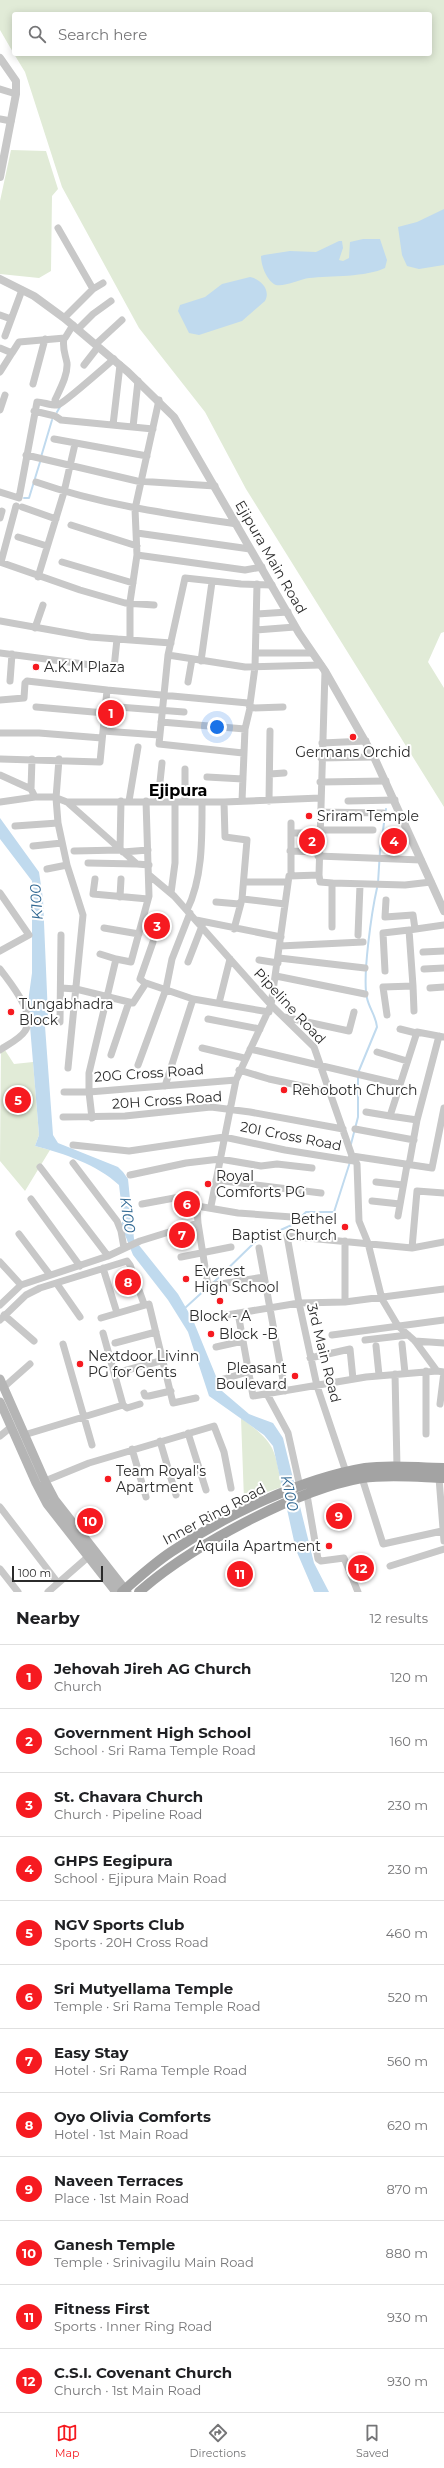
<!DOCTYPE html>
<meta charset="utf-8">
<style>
:root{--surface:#fff;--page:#f6f6f6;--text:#202124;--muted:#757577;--line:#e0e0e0;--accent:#f61a20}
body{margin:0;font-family:Montserrat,sans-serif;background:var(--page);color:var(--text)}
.scale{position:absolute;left:12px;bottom:10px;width:91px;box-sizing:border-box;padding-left:4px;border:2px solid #2b2b2b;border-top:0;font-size:11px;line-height:14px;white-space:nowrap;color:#2b2b2b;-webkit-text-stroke:3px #fff;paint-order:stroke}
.you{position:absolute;left:217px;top:727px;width:14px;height:14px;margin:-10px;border:3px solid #fff;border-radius:50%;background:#1a73e8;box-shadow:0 0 0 6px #1a73e833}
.badge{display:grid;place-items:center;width:26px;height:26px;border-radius:50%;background:var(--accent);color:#fff;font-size:13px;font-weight:700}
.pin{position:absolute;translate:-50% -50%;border:2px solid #fff;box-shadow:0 1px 4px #0006}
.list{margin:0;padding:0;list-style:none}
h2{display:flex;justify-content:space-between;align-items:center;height:52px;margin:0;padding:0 16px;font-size:17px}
h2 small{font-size:13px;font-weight:400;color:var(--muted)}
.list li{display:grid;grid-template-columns:26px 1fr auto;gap:12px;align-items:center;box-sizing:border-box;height:64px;padding:0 16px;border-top:1px solid var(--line)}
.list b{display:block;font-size:15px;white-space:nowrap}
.list p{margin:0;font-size:13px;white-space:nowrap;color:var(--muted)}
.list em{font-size:13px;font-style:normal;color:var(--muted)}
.icon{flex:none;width:22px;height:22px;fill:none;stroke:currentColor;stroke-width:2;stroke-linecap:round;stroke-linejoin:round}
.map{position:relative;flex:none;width:444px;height:1592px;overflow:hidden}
.search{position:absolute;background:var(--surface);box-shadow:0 2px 10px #0003;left:12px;right:12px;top:12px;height:44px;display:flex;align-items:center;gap:10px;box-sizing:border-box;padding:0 14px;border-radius:4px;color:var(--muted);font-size:15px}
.sheet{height:820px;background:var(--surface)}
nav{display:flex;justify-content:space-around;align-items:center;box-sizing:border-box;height:56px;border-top:1px solid var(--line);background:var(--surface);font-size:11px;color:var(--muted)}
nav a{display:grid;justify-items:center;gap:2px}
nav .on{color:var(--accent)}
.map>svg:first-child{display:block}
.green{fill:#e1ebd7}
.water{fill:#c0daee}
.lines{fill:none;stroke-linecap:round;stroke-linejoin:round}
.stream{stroke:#c0daee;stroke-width:2}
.minor{stroke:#c8c8c8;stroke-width:7}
.tertiary{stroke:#c8c8c8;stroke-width:8}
.secondary{stroke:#b5b5b5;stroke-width:9}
.primary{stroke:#a3a3a3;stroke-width:10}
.poi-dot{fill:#f61a20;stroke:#fff;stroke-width:1.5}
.labels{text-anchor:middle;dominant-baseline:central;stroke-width:4;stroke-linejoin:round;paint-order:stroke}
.street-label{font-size:14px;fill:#2b2b2b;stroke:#fff}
.poi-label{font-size:14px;fill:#2b2b2b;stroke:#fff;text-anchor:start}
.water-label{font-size:15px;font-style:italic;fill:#336a94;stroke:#fff}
.quarter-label{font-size:16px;font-weight:bold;fill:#000;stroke:#fff}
</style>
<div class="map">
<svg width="444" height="1592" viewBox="0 0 444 1592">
<rect width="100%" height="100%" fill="#fff"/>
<path class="green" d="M 0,0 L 444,0 L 444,632 L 441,633 L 428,662 L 444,688 L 444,807 L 246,489 L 205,412 L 139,328 L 62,187 L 25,72 L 14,54 L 430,54 L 430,14 L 14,14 L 14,54 L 0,30 Z
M 11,150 L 46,151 L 58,189 L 52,196 L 51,271 L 39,278 L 0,274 L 0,201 Z
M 1,1044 L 14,1064 L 33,1062 L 39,1135 L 35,1146 L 50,1150 L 25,1191 L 0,1161 Z
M 241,1418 C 275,1443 274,1446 282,1487 L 244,1500 Z"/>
<path class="water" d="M 444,209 L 444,265 L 419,269 L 407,266 L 402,255 L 398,227 L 417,222 Z
M 363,239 L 380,239 L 387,260 L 385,268 C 367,277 330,276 309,278 C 301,279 284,287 276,285 C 267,281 261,266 261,256 L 264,255 L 290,251 L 316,252 L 339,241 L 342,241 L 343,248 L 339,260 L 343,261 L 349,258 L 350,242 Z
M 250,277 C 261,279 271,290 265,301 L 242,321 L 199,335 L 189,333 L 178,311 L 180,305 L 205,297 L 222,284 Z
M 0,818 L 39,872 L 43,899 L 48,1016 L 45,1026 L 53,1135 L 58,1143 L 118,1167 L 123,1172 L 128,1179 L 134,1239 L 178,1294 L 193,1320 L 222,1391 L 249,1414 L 273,1423 L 283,1438 L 314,1563 L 329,1592 L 314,1592 L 296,1550 L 273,1446 L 264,1435 L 209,1396 L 188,1332 L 168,1300 L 133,1255 L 121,1225 L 123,1219 L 119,1185 C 96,1164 65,1154 35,1146 L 39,1135 L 28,1002 L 32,973 L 32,881 L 0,839 Z"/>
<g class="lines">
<path class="stream" d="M 57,412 L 60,407
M 41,457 L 52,420
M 24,498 L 29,498 L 40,462
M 378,883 L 380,851 L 386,809
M 351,1144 L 358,1117 L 358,1073 L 377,1027 C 376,1016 369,1008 367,998 C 362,977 372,910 377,888
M 213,1283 L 256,1241 L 294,1224 L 306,1212 L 334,1212 L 350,1162
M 185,1308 L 208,1287"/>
<path class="minor" d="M 0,89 L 16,94
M 0,119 L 11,121
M 58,228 L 93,289 L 103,283
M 0,315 L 11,319
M 64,318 L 93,289
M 78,329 L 93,314 L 111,301
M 5,336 L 22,290
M 96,344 L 122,320
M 0,348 L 12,353 L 19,342 L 65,338 L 73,325
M 84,365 L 98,347
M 0,372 L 12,353
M 33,384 L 45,339
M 57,405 L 55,400 C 60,389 68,375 67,363 C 65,353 62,348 64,338
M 0,410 L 5,395
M 34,411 L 55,416 L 61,420 L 153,429
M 113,425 L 120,365
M 133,427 L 138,381
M 54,439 L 147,456
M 26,455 L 137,481 L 215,486
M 36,482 C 102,505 169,514 237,524
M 0,492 L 19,498 L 37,402 C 43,402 52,406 58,405 C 64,403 106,366 114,359
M 22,507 L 56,519
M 0,518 L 2,511
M 71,525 L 137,546
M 137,533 L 250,549
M 18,537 L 47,546
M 137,555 L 245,570 L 262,567
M 0,562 L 80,590 L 125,603 L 154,605
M 1,562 L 16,506
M 62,562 L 133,583
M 38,577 L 64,492 L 75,444
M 257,614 L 288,612
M 0,621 L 90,637 L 171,643
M 35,628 L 43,605
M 256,630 L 295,627
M 130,639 L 130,602 L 137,555 L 135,509 L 159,400
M 0,653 L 114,668 L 117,639
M 256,653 L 312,653
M 168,655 L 245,667 L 321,665
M 201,661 L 212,582
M 10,681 L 12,654
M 188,682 L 192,659
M 107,690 L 248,703 L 250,708 L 245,729
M 0,700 L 24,698 L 25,683 L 27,681 L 107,690 L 100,762 L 0,759
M 250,704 L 255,667 L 257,584
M 105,706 L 184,712
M 36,707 L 105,713
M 250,708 L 283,707
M 161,722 L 245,729 L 242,801
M 103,731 L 159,735
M 0,733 L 39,733 L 102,738
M 322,743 L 366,741
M 243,753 L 159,744 L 168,655 L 185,578 L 241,584 L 272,585
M 321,758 L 374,757
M 59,759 L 56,798 L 58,823 L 67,865 L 83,915 L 68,1068
M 270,774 L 284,773
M 0,775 L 31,789 L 35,797 L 54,797 L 67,802 L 137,864 L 149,865
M 207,777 L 243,779
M 320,782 L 386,781
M 31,789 L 32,759
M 129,801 L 138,747
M 146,801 L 149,896 L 131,962 L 116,959 L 89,1073 L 89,1092 L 236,1080
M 158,801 L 162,763
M 185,801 L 185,769
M 269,801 L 270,731
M 348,801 L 395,800
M 0,802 L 35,797
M 67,802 L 224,802 L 320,798
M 224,802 L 225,837 L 247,840 L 242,899
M 320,812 L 383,813
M 291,823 L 291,874
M 15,826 L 58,823
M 319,830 L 373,830
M 291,833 L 319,833
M 33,846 L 62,843
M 74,851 L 120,850 L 121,801
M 290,851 L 318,852
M 123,852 L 148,850
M 318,856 L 421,860
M 88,863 L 137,864
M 47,869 L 67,865
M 149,875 L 174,896 L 271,1005 L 314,1047 L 352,1156 L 357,1164 L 359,1221 L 368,1243 L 382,1299 L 398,1326 L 415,1341 L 437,1371 L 444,1372
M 319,875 L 320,882 L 332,883
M 95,879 L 93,894 L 148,899
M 245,882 L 288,882
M 0,893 L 29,935 L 0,951
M 171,893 L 175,863 L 175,802
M 120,897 L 121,879
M 386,900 L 385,917 L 413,915 L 415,929
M 216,902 L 239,904 L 243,899 L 285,904
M 187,910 C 203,878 202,837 202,802
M 196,920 L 281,937
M 332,927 L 332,883 L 405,885 L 431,882
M 104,928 L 139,934
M 234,929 L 241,903
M 358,935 L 360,885
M 280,946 L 363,942
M 423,952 L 444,951
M 100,954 L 116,959
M 279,958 L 365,968
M 259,960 L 278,963
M 188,962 L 202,926
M 0,969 C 10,983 37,1014 25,1031 C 20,1039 7,1045 0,1050
M 424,969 L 444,968
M 385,971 L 383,933 L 409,930
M 276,976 L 365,994
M 145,983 L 140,979 L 153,942
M 413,986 L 414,1011
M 61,988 L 76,989 L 133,1003 L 146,983 L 193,999 L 269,1012
M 430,988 L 444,987
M 219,1003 L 230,959
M 387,1015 L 383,987 L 413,986 L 409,930 L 444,925
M 284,1017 L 349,1031 L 354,1012
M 208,1019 L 260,1029
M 60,1022 L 61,935
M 400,1029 L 416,1033
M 202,1048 L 244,1058
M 250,1049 L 399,1084
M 377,1052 L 407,1061
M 111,1055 L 129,1002
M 138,1065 L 166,989 L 172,959 L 190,913
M 239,1070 L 269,1079 L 330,1092
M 165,1086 L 193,999
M 64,1092 L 89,1092 L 92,1118
M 366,1112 L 390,1116
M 63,1117 L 125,1116 L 211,1107 L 250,1112 L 343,1129
M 417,1120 L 390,1116 L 417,1032 L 444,1037
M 355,1129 L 414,1140
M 73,1145 L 129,1151 L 224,1137 L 285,1150 L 354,1161
M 352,1156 L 432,1168 L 444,1108
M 73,1163 L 117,1221 L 121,1231 L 124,1248
M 409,1165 L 417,1120 L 439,1036
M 40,1167 L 108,1256
M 130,1175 L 186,1163 L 220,1159 L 261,1166 L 277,1164 L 312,1168
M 216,1180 L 321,1193
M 376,1182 L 403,1185
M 31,1199 L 80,1266
M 372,1201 L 400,1204
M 142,1204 L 196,1194 L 198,1223 L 208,1286 L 264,1277
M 197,1206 L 238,1213 L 292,1217
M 211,1206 L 236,1080 L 271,1005 L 289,876 L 319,875 L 325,671
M 398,1216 L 407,1165
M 19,1234 L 50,1275
M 259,1248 L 285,1391
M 412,1248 L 417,1191 L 444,1193
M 181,1257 L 231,1247
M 0,1262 L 21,1285
M 103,1268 L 117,1313
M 57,1284 L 80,1317
M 345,1302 L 345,1241
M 0,1305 L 21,1285 L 108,1256 L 140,1241 L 198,1223
M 238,1313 L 253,1396 L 366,1377 L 437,1371
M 4,1315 L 34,1341
M 221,1316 L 299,1303 L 345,1302 L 444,1289
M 101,1318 L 149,1304 L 173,1403 L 196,1398
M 0,1320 L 26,1295 L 40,1288 L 127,1261 L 130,1265 L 144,1304
M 103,1333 L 123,1405 L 127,1408 L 140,1404
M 332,1335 L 444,1320
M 365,1340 L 408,1335
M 415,1341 L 444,1343
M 115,1343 L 156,1332
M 63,1344 L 92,1445
M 402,1344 L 405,1373
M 376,1346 L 379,1375
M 216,1347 L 243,1341
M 310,1358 L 350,1349 L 353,1379
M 426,1371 L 426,1434
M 116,1373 L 164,1360
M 395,1374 L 397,1467
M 220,1380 L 248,1372
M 4,1387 L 30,1364
M 144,1393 L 145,1396 L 149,1396 L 171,1391
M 267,1394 L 288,1433 L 300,1487
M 440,1404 L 444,1372
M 188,1433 L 206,1490
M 24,1435 L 123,1405
M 0,1436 L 11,1427
M 160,1441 L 176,1495
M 132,1449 L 146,1497
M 346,1472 L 317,1386 L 299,1303 L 287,1236 L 412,1248 L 444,1242
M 362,1478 L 383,1544 L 442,1531
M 439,1478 L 444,1541
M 45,1481 L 89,1463 L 214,1426 L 224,1452 L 231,1488
M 307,1495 L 318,1559 L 321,1561 L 344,1558 L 358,1592
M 0,1507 L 58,1583
M 390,1566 L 444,1549
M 0,1569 L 18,1592
M 48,1592 L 88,1557"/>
<path class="tertiary" d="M 0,58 L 16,81 L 16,94 L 0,177
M 0,279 L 34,296 L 64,318 L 128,372 L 174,417 L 299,633 L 325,671 L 374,757 L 444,911"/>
<path class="secondary" d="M 0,1379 L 45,1481 L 55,1500 L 127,1592
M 0,1402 L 36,1483 L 47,1504 L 116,1592"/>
<path class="primary" d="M 122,1592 C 138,1578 153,1564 171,1552 C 226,1515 300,1479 365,1468 C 391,1464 418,1468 444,1468
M 139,1592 C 190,1547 295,1490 362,1478 C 389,1474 417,1477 444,1478"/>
</g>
<g class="poi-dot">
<circle cx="36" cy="667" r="4"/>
<circle cx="353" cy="737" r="4"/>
<circle cx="309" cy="816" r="4"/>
<circle cx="11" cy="1012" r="4"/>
<circle cx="284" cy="1090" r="4"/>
<circle cx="208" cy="1184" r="4"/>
<circle cx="345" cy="1227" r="4"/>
<circle cx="186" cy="1279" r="4"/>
<circle cx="220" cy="1301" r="4"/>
<circle cx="211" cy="1334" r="4"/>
<circle cx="80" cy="1364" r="4"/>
<circle cx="295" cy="1376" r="4"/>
<circle cx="108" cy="1479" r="4"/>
<circle cx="329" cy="1546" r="4"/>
</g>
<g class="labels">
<g class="street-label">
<text transform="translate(271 557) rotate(60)">Ejipura Main Road</text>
<text transform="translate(290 1006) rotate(47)">Pipeline Road</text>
<text transform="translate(149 1073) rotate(-4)">20G Cross Road</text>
<text transform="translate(167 1100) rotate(-4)">20H Cross Road</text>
<text transform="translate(291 1136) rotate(11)">20I Cross Road</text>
<text transform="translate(324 1353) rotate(76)">3rd Main Road</text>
<text transform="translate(214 1514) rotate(-28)">Inner Ring Road</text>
</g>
<g class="poi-label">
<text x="44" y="667">A.K.M Plaza</text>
<text x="353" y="752" text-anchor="middle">Germans Orchid</text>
<text x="317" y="816">Sriram Temple</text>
<text x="19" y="1004">Tungabhadra<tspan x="19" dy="16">Block</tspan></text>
<text x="292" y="1090">Rehoboth Church</text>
<text x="216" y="1176">Royal<tspan x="216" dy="16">Comforts PG</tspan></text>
<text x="337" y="1219" text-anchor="end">Bethel<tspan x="337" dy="16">Baptist Church</tspan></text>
<text x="194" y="1271">Everest<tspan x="194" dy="16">High School</tspan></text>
<text x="220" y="1316" text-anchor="middle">Block - A</text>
<text x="219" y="1334">Block -B</text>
<text x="88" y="1356">Nextdoor Livinn<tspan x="88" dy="16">PG for Gents</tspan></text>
<text x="287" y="1368" text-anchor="end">Pleasant<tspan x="287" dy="16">Boulevard</tspan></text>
<text x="116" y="1471">Team Royal's<tspan x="116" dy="16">Apartment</tspan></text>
<text x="321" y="1546" text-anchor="end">Aquila Apartment</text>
</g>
<g class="water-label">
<text transform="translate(36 902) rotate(-94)">K100</text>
<text transform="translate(128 1215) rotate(82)">K100</text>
<text transform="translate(290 1493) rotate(78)">K100</text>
</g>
<g class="quarter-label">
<text x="178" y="790">Ejipura</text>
</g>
</g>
</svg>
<div class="scale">100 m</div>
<div class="you"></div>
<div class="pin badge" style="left:111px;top:713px">1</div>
<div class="pin badge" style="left:312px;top:841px">2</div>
<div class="pin badge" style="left:157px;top:926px">3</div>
<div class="pin badge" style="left:394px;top:841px">4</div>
<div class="pin badge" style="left:18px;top:1100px">5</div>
<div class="pin badge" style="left:187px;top:1204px">6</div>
<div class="pin badge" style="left:182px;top:1235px">7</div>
<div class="pin badge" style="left:128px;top:1282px">8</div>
<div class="pin badge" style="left:339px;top:1516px">9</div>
<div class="pin badge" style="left:90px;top:1521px">10</div>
<div class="pin badge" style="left:240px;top:1574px">11</div>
<div class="pin badge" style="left:361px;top:1568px">12</div>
<div class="search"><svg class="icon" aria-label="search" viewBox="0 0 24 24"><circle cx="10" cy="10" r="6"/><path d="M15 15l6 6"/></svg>Search here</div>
</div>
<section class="sheet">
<h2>Nearby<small>12 results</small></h2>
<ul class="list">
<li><span class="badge">1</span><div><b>Jehovah Jireh AG Church</b><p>Church</p></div><em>120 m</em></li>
<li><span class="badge">2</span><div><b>Government High School</b><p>School · Sri Rama Temple Road</p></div><em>160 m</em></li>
<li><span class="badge">3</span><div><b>St. Chavara Church</b><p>Church · Pipeline Road</p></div><em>230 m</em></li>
<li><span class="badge">4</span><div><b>GHPS Eegipura</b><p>School · Ejipura Main Road</p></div><em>230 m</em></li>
<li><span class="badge">5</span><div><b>NGV Sports Club</b><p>Sports · 20H Cross Road</p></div><em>460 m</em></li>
<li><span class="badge">6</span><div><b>Sri Mutyellama Temple</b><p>Temple · Sri Rama Temple Road</p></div><em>520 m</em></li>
<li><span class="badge">7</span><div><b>Easy Stay</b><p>Hotel · Sri Rama Temple Road</p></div><em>560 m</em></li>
<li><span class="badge">8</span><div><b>Oyo Olivia Comforts</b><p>Hotel · 1st Main Road</p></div><em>620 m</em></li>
<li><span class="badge">9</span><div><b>Naveen Terraces</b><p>Place · 1st Main Road</p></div><em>870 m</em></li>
<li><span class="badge">10</span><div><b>Ganesh Temple</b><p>Temple · Srinivagilu Main Road</p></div><em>880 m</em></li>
<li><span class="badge">11</span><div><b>Fitness First</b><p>Sports · Inner Ring Road</p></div><em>930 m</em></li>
<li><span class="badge">12</span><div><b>C.S.I. Covenant Church</b><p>Church · 1st Main Road</p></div><em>930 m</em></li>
</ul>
</section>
<nav>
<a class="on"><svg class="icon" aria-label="map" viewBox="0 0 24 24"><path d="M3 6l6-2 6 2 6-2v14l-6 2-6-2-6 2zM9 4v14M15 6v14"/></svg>Map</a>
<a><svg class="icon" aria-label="directions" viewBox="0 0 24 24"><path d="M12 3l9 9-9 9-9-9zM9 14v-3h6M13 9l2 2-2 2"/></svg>Directions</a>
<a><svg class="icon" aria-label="saved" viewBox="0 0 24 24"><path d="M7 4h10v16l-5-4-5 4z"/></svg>Saved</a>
</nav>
